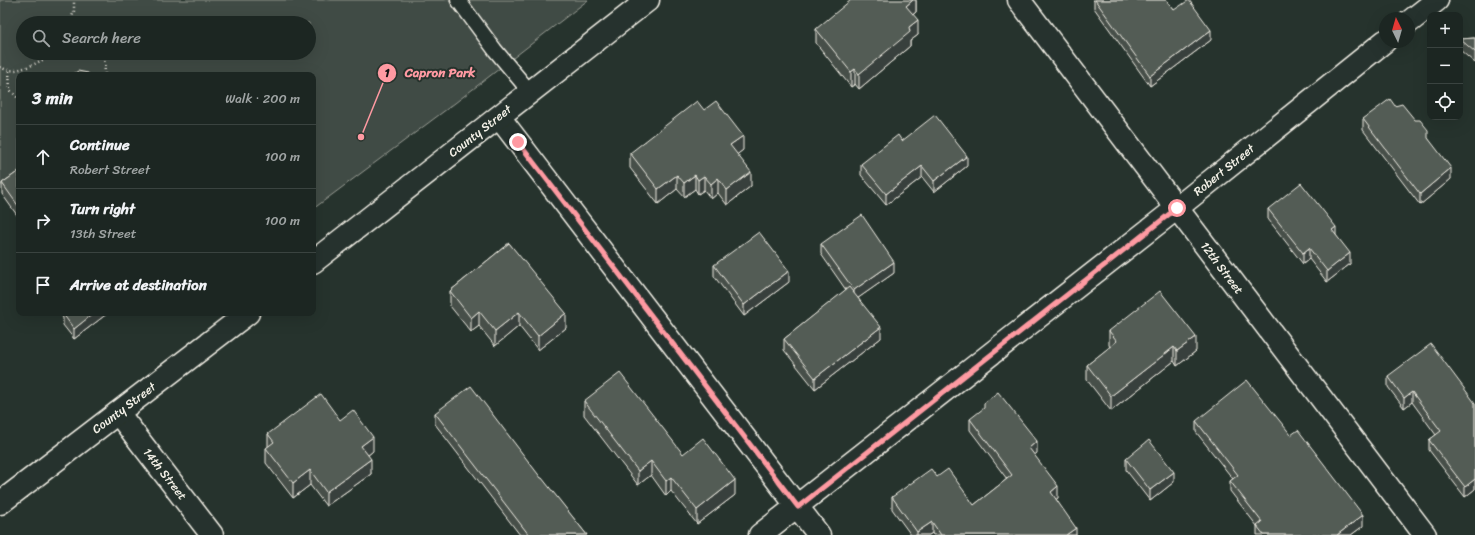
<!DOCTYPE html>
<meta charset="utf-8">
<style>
:root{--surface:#1c2622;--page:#29322f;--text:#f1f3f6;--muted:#a0a5a5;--line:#3a4340}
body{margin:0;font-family:Sriracha,sans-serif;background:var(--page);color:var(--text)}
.controls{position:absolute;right:12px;top:12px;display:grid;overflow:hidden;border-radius:8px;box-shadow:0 4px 16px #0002}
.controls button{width:36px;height:36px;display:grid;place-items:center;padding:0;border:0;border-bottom:1px solid var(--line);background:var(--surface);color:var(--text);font:20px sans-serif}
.compass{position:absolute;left:1379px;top:12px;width:36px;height:36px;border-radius:50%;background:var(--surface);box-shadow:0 4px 16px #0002;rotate:355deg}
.stop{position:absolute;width:12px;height:12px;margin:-9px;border:3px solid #ff9aa2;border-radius:50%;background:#fff}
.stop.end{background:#ff9aa2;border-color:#fff;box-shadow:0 1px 4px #0008}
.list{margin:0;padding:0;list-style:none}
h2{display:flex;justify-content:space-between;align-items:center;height:52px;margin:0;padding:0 16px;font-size:17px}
h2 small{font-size:13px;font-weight:400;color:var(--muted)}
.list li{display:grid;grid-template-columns:26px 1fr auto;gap:12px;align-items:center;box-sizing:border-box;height:64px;padding:0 16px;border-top:1px solid var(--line)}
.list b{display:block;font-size:15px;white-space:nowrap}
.list p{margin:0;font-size:13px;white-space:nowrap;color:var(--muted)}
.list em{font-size:13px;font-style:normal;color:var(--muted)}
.icon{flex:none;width:22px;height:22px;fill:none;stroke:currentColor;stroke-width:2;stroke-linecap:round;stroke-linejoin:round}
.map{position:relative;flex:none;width:1475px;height:535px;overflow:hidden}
.search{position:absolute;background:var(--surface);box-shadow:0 4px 16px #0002;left:16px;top:16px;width:300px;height:44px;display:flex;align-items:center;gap:10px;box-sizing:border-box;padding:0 14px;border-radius:22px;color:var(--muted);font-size:15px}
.panel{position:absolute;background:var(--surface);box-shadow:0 4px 16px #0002;left:16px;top:72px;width:300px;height:244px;border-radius:8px}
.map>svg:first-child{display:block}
.green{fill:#414b45;stroke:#9a9e96;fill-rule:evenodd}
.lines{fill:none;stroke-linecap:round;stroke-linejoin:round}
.lane-casing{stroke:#f4f1e8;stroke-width:17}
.street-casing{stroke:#f4f1e8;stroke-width:25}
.highway-casing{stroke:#f4f1e8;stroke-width:25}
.path{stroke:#f4f1e8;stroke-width:2.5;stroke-dasharray:1 3;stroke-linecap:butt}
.lane{stroke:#26332d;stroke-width:14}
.street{stroke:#26332d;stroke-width:22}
.highway{stroke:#26332d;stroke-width:22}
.wall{fill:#474f49;stroke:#f4f1e8}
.shaded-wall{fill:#39403c;stroke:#f4f1e8}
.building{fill:#525c55;stroke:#f4f1e8}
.route{stroke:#ff9aa2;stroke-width:5}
.labels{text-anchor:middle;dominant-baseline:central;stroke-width:4;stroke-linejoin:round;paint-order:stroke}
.street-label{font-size:12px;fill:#f4f1e8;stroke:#26332d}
.leader{fill:none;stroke:#ff9aa2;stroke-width:1.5}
.callout-dot{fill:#ff9aa2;stroke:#26332d;stroke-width:1.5}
.mark-label{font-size:12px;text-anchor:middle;font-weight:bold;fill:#111}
.callout-label{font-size:13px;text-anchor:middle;font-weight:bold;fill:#ff9aa2;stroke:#26332d;stroke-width:4;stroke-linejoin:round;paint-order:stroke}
</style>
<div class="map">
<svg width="1475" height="535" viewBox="0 0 1475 535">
<rect width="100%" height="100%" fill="#26332d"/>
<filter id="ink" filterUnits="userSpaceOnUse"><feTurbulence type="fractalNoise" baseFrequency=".025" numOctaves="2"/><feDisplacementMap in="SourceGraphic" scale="8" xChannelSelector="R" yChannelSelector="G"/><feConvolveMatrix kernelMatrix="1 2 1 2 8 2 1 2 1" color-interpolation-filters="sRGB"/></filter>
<g filter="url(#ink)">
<path class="green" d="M 0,0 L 588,0 L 455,103 L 313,209 L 313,75 L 19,75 L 19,171 L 0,186 ZM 23,23 L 309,23 L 309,53 L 23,53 Z"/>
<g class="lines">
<g class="lane-casing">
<path id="lane" d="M 458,0 L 495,50 L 530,92"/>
</g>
<g class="street-casing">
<path id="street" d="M 1019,0 L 1425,535
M 1409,22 L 1437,0
M 499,117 L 819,535
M 118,413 L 212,535
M 760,535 L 1177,208 L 1385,41"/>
</g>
<g class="highway-casing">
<path id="highway" d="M 313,262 L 648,0
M 0,503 L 248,313"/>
</g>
<path class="path" d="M 71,20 L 79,23
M 70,23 L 74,11 L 74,0
M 104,53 L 105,75
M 0,67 C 2,68 6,70 9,70 C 20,72 44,61 52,53
M 9,71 L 10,90 L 19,99"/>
<use href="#lane" class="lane"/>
<use href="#street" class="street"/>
<use href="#highway" class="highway"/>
</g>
<path class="wall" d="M 916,0 L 916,12 L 913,15 L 918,35 L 910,41 L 910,46 L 859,89 L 855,84 L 851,87 L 816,43 L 816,29 Z
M 1093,0 L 1166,0 L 1174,10 L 1211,40 L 1150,86 L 1094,8 L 1094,1 Z
M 1475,38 L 1475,63 L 1460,50 L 1460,39 Z
M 1395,106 L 1428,138 L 1451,179 L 1420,205 L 1363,130 L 1363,119 Z
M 902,141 L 967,166 L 934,192 L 922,177 L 886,205 L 861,175 L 861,164 Z
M 743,150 L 737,154 L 751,186 L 727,205 L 718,193 L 711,199 L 704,190 L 698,194 L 695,189 L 684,197 L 677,189 L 658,204 L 630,168 L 630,153 Z
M 19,171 L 19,218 L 2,194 L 2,183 Z
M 1268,209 L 1336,235 L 1350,264 L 1327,282 L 1309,259 L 1303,264 L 1268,219 Z
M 509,243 L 566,328 L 538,350 L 519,326 L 495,346 L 479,326 L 471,332 L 450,306 L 450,291 Z
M 821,244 L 894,273 L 858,298 L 881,338 L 815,389 L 784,350 L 784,339 L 846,290 L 821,254 Z
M 714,265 L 789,282 L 744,316 L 714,276 Z
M 60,313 L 108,313 L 74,339 L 63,325 L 63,318 Z
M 1109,331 L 1196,351 L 1177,366 L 1174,361 L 1111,411 L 1087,380 L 1087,365 L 1110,347 L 1109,345 Z
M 1388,376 L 1475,403 L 1475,489 L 1465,497 L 1429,450 L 1429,440 L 1436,435 L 1412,402 L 1404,408 L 1388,387 Z
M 584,401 L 683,454 L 735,495 L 697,524 L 671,491 L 666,496 L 651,475 L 638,485 L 584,415 Z
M 435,413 L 541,478 L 587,535 L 520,535 L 435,424 Z
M 970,419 L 1037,453 L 1034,455 L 1058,498 L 1056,499 L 1076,535 L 933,535 L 932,533 L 929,535 L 911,535 L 892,509 L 892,497 L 937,477 L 974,505 L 1007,479 L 970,430 Z
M 340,420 L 373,451 L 368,455 L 371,474 L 326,506 L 310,485 L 293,498 L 266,463 L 266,448 L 268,447 L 268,434 Z
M 1196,421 L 1363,526 L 1351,535 L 1257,535 L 1257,526 L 1230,491 L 1230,481 L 1233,479 L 1196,432 Z
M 1126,459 L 1174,482 L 1150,501 L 1126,470 Z"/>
<path class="shaded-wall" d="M 913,0 L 916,0 L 916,12 L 906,20 L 906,6 Z
M 918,20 L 918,35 L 910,41 L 910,46 L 859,89 L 859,74 L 909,27 Z
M 1211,30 L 1211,40 L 1150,86 L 1150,76 Z
M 855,69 L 855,84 L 851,87 L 851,72 Z
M 743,136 L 743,150 L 730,160 L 730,145 Z
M 967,156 L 967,166 L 934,192 L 934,181 Z
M 922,166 L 922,177 L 886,205 L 886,194 Z
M 1451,168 L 1451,179 L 1420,205 L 1420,194 Z
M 751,172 L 751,186 L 727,205 L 727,190 Z
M 677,175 L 677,189 L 658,204 L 658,189 Z
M 695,175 L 695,189 L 684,197 L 684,183 Z
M 704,176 L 704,190 L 698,194 L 698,180 Z
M 718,178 L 718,193 L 711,199 L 711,184 Z
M 1336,227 L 1336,238 L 1332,230 Z
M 1309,248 L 1309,259 L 1303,264 L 1303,253 Z
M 1350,253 L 1350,264 L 1327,282 L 1327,271 Z
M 894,262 L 894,273 L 854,301 L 854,290 Z
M 789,271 L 789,282 L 744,316 L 744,305 Z
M 479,311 L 479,326 L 471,332 L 471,318 Z
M 519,312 L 519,326 L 495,346 L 495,331 Z
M 94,313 L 108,313 L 74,339 L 74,329 Z
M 566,313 L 566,328 L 538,350 L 538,336 Z
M 881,327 L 881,338 L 815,389 L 815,378 Z
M 1196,337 L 1196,351 L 1177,366 L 1177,351 Z
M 1174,347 L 1174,361 L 1111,411 L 1111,396 Z
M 1412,392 L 1412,402 L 1404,408 L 1404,398 Z
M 373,437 L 373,451 L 361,461 L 361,446 Z
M 1037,441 L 1037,453 L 1029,459 L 1029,448 Z
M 371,459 L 371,474 L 326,506 L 326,492 Z
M 651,461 L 651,475 L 638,485 L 638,471 Z
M 310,470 L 310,485 L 293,498 L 293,483 Z
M 1174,472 L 1174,482 L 1150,501 L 1150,490 Z
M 671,477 L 671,491 L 666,496 L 666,481 Z
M 1475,479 L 1475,489 L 1465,497 L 1465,487 Z
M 735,480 L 735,495 L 697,524 L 697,510 Z
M 1058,486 L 1058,498 L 1051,503 L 1051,492 Z
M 1363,515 L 1363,526 L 1351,535 L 1337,535 Z
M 932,522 L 932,533 L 929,535 L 917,535 L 917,532 Z
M 1076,528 L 1076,535 L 1066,535 Z"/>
<path class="building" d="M 851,0 L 913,0 L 906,6 L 918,20 L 909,27 L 910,32 L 859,74 L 855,69 L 851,72 L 816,29 Z
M 1095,0 L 1166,0 L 1174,10 L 1189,0 L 1211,30 L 1150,76 Z
M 1475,38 L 1475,52 L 1460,39 Z
M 78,71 L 88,73 L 90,75 L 72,75 Z
M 1390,99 L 1395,106 L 1402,104 L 1415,120 L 1420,120 L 1428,130 L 1428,138 L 1451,168 L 1420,194 L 1363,119 Z
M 697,101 L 704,110 L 716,101 L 743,136 L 730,145 L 751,172 L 727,190 L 718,178 L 711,184 L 704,176 L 698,180 L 695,175 L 684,183 L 677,175 L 658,189 L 630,153 Z
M 935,115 L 967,156 L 934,181 L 922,166 L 886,194 L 861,164 L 898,135 L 902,141 Z
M 19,171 L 19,207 L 2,183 Z
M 1301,183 L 1336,227 L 1332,230 L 1350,253 L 1327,271 L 1309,248 L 1303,253 L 1268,209 Z
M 862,215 L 894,262 L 854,290 L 821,244 Z
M 759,232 L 789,271 L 744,305 L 714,265 Z
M 509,243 L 566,313 L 538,336 L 519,312 L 495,331 L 479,311 L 471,318 L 450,291 Z
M 849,287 L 881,327 L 815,378 L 784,339 Z
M 1160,291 L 1196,337 L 1177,351 L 1174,347 L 1111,396 L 1087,365 L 1117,341 L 1109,331 Z
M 64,313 L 94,313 L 74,329 L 63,314 Z
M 1431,344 L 1475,403 L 1475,479 L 1465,487 L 1429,440 L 1441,431 L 1412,392 L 1404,398 L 1388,376 Z
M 620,373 L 683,454 L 703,438 L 735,480 L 697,510 L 671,477 L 666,481 L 651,461 L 638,471 L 584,401 Z
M 1247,380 L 1291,435 L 1298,430 L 1363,515 L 1337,535 L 1264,535 L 1257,526 L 1262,522 L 1230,481 L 1238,475 L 1196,421 Z
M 471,386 L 541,478 L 542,478 L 587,535 L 529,535 L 435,413 Z
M 998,392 L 1037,441 L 1029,448 L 1058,486 L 1051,492 L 1076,528 L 1066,535 L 941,535 L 932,522 L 917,532 L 892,497 L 931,469 L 937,477 L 948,469 L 974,505 L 1012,475 L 970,419 L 984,408 L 984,403 Z
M 321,394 L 340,420 L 353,410 L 373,437 L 361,446 L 371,459 L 326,492 L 310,470 L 293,483 L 266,448 L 274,442 L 268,434 Z
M 1149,440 L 1174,472 L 1150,490 L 1126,459 Z"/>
</g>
<g class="lines" filter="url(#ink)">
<path class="route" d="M 518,142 L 798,507 L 1177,208"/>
</g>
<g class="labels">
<g class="street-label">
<text transform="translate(480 131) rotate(-38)">County Street</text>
<text transform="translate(1224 170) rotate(-39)">Robert Street</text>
<text transform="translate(1222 268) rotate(53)">12th Street</text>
<text transform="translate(124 408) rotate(-37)">County Street</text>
<text transform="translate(165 474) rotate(52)">14th Street</text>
</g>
</g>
<path class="leader" d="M361 137L387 73"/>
<g class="callout-dot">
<circle cx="361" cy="137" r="4"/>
<circle cx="387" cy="73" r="10"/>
</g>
<g class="mark-label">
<text x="387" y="77">1</text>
</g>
<g class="callout-label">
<text x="440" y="77">Capron Park</text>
</g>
</svg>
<div class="controls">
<button>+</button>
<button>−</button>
<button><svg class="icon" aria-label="locate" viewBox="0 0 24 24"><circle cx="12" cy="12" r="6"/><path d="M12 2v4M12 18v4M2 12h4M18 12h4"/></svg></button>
</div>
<svg class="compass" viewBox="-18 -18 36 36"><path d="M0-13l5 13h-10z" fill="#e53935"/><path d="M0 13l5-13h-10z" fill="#a0a5a5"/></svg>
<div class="stop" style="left:1177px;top:208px"></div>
<div class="stop end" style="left:518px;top:142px"></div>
<div class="search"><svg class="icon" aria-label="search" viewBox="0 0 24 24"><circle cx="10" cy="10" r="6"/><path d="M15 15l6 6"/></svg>Search here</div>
<section class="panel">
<h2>3 min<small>Walk · 200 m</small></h2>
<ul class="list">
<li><svg class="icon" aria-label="ahead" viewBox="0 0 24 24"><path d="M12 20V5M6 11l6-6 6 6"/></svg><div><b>Continue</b><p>Robert Street</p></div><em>100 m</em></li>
<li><svg class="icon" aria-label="right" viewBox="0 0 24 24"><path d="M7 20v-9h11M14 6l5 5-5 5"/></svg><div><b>Turn right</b><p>13th Street</p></div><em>100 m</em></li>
<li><svg class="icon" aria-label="arrive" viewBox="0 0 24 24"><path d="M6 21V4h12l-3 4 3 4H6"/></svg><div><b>Arrive at destination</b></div></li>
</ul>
</section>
</div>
